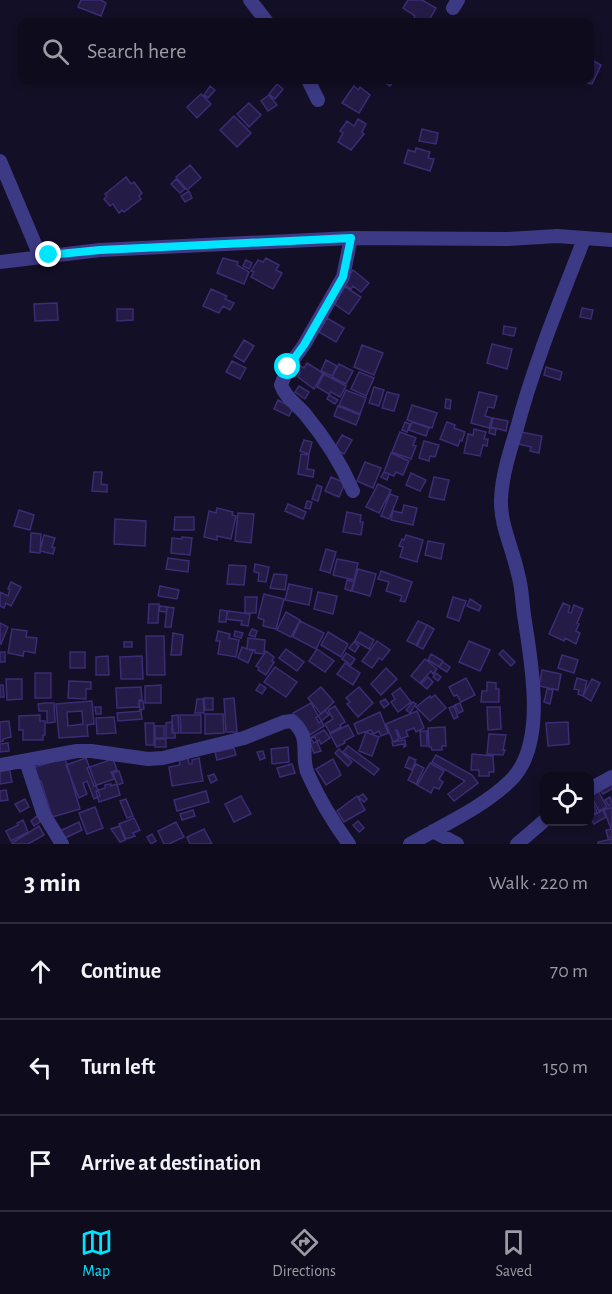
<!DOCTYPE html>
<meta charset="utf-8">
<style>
:root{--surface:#0e0b1c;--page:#171425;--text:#f1f3f6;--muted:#9b9ba3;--line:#2e2b3b;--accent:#00e5ff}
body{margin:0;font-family:"Alegreya Sans",sans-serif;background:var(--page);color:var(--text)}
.controls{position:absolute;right:18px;bottom:18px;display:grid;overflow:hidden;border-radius:12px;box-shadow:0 3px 9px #0003}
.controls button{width:54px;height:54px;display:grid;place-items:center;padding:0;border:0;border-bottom:2px solid var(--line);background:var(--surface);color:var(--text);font:30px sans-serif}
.stop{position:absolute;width:18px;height:18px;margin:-14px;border:4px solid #00e5ff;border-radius:50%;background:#fff}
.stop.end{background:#00e5ff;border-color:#fff;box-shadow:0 2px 6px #0008}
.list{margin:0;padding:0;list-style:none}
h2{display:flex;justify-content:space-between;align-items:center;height:78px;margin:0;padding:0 24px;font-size:26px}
h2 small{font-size:20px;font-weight:400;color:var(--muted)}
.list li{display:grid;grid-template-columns:39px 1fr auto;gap:18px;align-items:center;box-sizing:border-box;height:96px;padding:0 24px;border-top:2px solid var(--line)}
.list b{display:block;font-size:22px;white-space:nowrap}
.list em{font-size:20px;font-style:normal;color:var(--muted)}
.icon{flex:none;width:33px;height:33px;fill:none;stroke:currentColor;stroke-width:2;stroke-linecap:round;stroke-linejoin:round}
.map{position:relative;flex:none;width:612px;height:844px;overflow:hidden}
.search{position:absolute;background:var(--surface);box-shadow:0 3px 9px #0003;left:18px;right:18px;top:18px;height:66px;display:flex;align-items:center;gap:15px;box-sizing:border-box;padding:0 21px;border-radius:12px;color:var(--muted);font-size:22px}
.sheet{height:366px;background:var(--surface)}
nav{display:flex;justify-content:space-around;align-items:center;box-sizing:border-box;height:84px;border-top:2px solid var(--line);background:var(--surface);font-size:16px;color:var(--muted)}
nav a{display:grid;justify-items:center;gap:3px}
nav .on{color:var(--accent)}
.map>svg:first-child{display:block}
.building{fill:#241b47;stroke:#3b2d73;stroke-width:1.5;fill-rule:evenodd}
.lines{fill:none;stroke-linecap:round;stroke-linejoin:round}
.minor{stroke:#3d3a85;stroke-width:14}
.route{stroke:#00e5ff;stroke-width:8}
</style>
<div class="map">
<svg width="612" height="844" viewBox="0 0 612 844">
<rect width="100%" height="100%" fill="#130f26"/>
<path class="building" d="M 81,0 L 101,0 L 106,3 L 101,16 L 78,7 Z
M 408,0 L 422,0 L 436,8 L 428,22 L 422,22 L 414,18 L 415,16 L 403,8 Z
M 590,56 L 590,59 L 601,65 L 592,84 L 578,80 L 590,80 Z
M 381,80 L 395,80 L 390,86 Z
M 277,84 L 283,89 L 275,99 L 269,94 Z
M 210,86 L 215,90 L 208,98 L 204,95 Z
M 354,86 L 358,90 L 360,87 L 370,95 L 359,113 L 342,103 Z
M 201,94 L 211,104 L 197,118 L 187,107 Z
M 269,95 L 277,105 L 268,111 L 261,101 Z
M 249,103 L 261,115 L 249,127 L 237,114 Z
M 234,116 L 251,133 L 237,147 L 220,130 Z
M 358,119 L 366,124 L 362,132 L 364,134 L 351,150 L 338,142 L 343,133 L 340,131 L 347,121 L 354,126 Z
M 422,129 L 438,133 L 436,144 L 419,141 Z
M 416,148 L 430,152 L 428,158 L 434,159 L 430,171 L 404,163 L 408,150 L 415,152 Z
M 190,165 L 201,178 L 187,190 L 176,177 Z
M 126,177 L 131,184 L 134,182 L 142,193 L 139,196 L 141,199 L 124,212 L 122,210 L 119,213 L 113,204 L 110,206 L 104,199 L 107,196 L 105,194 Z
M 176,179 L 185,189 L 180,193 L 171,184 Z
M 189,191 L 192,198 L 185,202 L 181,196 Z
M 223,258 L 238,262 L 237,265 L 249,272 L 244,284 L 217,273 Z
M 266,258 L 279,265 L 276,270 L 282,273 L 273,289 L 251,277 L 254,272 L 251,271 L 258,260 L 263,262 Z
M 246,260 L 252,263 L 249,269 L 243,266 Z
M 353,270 L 369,283 L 361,292 L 353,286 L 351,289 L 343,283 Z
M 344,286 L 361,297 L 349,314 L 333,303 Z
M 211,289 L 227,296 L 225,299 L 234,303 L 230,310 L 223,306 L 219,313 L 203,306 Z
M 57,303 L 58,320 L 35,321 L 34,304 Z
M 582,308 L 593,310 L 591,319 L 580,317 Z
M 117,309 L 133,309 L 133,320 L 117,321 Z
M 327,318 L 344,328 L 336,342 L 319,332 Z
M 504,326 L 516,328 L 514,336 L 503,334 Z
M 244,340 L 254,346 L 244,362 L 234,356 Z
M 492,344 L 512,349 L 507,369 L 487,363 Z
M 362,345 L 383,353 L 374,375 L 354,367 Z
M 326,360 L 337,366 L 332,376 L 321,371 Z
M 232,361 L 246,368 L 240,379 L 226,372 Z
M 307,363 L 323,373 L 314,389 L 298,377 L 300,373 L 296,370 L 299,365 L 304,368 Z
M 339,364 L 353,371 L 346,384 L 332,377 Z
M 546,367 L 562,372 L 560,380 L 544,375 Z
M 359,372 L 374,378 L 366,396 L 351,389 Z
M 324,374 L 346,386 L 340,397 L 331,392 L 329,394 L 317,387 Z
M 299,386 L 309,392 L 305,399 L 295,392 Z
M 374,387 L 384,390 L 379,406 L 369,403 Z
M 346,390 L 366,398 L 360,414 L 339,405 Z
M 387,392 L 399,395 L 394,411 L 382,408 Z
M 479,392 L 497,396 L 494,408 L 488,407 L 485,416 L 492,418 L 489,428 L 471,423 Z
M 329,395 L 338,400 L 335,404 L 327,399 Z
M 446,399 L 451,400 L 450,409 L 445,408 Z
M 278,400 L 293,408 L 289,416 L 274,409 Z
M 412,405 L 437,413 L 432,428 L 407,420 Z
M 338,406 L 360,415 L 356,425 L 334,416 Z
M 493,418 L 508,421 L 506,431 L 491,427 Z
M 405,422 L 410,424 L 407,432 L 402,430 Z
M 412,422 L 429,428 L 426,436 L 409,430 Z
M 447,422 L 455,425 L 454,428 L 465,432 L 462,441 L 460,440 L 458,446 L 440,439 Z
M 490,428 L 496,429 L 495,435 L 489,433 Z
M 474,429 L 486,432 L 484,439 L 488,439 L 487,446 L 483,445 L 480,456 L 464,453 L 468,434 L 473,435 Z
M 400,432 L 416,438 L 413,445 L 416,446 L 411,459 L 392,452 Z
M 521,432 L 542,436 L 539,453 L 530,451 L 531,447 L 518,444 Z
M 342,435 L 352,440 L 344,454 L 334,449 Z
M 304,440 L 312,442 L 309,454 L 300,451 Z
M 424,441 L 439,445 L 435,457 L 430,456 L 429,461 L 419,458 Z
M 391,453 L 409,461 L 403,475 L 396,472 L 394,476 L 384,472 Z
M 301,454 L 309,455 L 307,469 L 314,470 L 313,477 L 298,474 Z
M 365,462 L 381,468 L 373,488 L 357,481 Z
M 94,472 L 102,472 L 101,484 L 107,485 L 107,492 L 92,491 Z
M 384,472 L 389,474 L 387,480 L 381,477 Z
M 411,473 L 426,480 L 420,491 L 406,485 Z
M 331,477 L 345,483 L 339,497 L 325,491 Z
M 434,477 L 449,480 L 444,500 L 429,497 Z
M 378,484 L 391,490 L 379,513 L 366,507 Z
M 317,485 L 322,487 L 318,501 L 312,499 Z
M 390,494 L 398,497 L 389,519 L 381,516 Z
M 307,501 L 312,502 L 310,509 L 305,508 Z
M 288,504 L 306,512 L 303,519 L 285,511 Z
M 404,505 L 417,508 L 413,525 L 391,520 L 393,511 L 402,513 Z
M 217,508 L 233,512 L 232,515 L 236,516 L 231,539 L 217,536 L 217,540 L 204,537 L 209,511 L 216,513 Z
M 19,510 L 34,515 L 30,530 L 14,526 Z
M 347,512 L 361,515 L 360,522 L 363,522 L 361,535 L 343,532 Z
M 238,513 L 254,514 L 251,543 L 235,541 Z
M 175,517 L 194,517 L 194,530 L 174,530 Z
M 115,519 L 146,521 L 145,546 L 114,544 Z
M 31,533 L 41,534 L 40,553 L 30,552 Z
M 44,535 L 55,538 L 52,547 L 55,548 L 53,554 L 40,551 Z
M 406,535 L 423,540 L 417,562 L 400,557 L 403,547 L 399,546 L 402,539 L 404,540 Z
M 182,537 L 192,538 L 190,555 L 171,553 L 172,538 L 182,539 Z
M 428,541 L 444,544 L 441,559 L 425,555 Z
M 326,549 L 336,552 L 330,573 L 320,570 Z
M 168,558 L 189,561 L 188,572 L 166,569 Z
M 337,559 L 358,563 L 354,580 L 333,575 Z
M 255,564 L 269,567 L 266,582 L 258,581 L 259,573 L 254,572 Z
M 229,565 L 246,566 L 244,585 L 227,584 Z
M 358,569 L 376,574 L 370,596 L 352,591 Z
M 381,571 L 412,582 L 405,602 L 400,601 L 402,596 L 386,591 L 389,582 L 378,579 Z
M 274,574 L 287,575 L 285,590 L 270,588 Z
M 347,580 L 354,582 L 351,591 L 345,589 Z
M 11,582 L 21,587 L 11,606 L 6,603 L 4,608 L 0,606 L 0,592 L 8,596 L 10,590 L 8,589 Z
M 289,584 L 312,589 L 309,605 L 285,600 Z
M 160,586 L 179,590 L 177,599 L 158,596 Z
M 318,592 L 337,596 L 333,614 L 314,609 Z
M 264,594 L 284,599 L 276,629 L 263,626 L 264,620 L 258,618 Z
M 245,597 L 257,597 L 256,613 L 245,613 Z
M 453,597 L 466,601 L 459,621 L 447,617 Z
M 470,599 L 481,606 L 479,611 L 467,606 Z
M 563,603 L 570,606 L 568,612 L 571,613 L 574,605 L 583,609 L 577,623 L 579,624 L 576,631 L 580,633 L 576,644 L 565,638 L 564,641 L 549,634 Z
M 149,604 L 159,604 L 158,623 L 148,623 Z
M 160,606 L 167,607 L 166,612 L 159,611 Z
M 167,607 L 174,608 L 171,627 L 165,627 Z
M 220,610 L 227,611 L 226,622 L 219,622 Z
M 228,611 L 250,614 L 248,626 L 241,625 L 242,621 L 226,619 Z
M 286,612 L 300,620 L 291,637 L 277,630 Z
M 300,621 L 324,633 L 316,649 L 293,637 Z
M 418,621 L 427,625 L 416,645 L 407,641 Z
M 0,623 L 8,627 L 1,644 L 0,644 Z
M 427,625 L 434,629 L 423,649 L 417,646 Z
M 12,629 L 27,631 L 26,637 L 37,638 L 35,653 L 24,651 L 23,656 L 8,653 Z
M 252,629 L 257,631 L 255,637 L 249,635 Z
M 218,631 L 230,634 L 229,638 L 239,640 L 236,657 L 218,654 L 220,641 L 216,641 Z
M 235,631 L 243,633 L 241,638 L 234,636 Z
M 328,632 L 348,644 L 341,657 L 321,645 Z
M 360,632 L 374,640 L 369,649 L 355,641 Z
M 173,633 L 183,635 L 181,655 L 171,655 Z
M 146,636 L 164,636 L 165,675 L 147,675 Z
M 248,638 L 265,640 L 264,654 L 255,653 L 255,650 L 247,649 Z
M 377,641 L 390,650 L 382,660 L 379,658 L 372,668 L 362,661 Z
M 469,641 L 490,650 L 480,671 L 459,662 Z
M 124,642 L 132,642 L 132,647 L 124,647 Z
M 354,642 L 359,646 L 355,652 L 349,648 Z
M 242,647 L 253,651 L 248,663 L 238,658 Z
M 286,649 L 304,662 L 297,671 L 279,658 Z
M 317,649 L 334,661 L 325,672 L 309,661 Z
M 503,650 L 515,662 L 511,666 L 499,654 Z
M 266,651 L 274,657 L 272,661 L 274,662 L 266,675 L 258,670 L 259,668 L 256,666 Z
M 0,652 L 5,652 L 5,662 L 0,662 Z
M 70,652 L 85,652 L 85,668 L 70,668 Z
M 346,653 L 355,659 L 351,665 L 342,659 Z
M 431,654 L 443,661 L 439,667 L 428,660 Z
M 562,655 L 578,660 L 574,673 L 558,668 Z
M 108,656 L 109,675 L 96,675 L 96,657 Z
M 142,656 L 143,679 L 121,679 L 120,657 Z
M 425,659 L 437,669 L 433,674 L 431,671 L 420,683 L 411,676 Z
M 443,662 L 450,667 L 447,672 L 439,667 Z
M 345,663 L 360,673 L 353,685 L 337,674 Z
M 275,667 L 297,682 L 286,697 L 264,682 Z
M 386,668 L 397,679 L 381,695 L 371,684 Z
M 542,670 L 561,674 L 558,690 L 539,686 Z
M 35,673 L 51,673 L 51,698 L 35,698 Z
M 436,673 L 441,677 L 438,681 L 433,677 Z
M 428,677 L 433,682 L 427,689 L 421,684 Z
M 466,678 L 475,695 L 461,702 L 457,695 L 454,696 L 449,687 Z
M 577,678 L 587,681 L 583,696 L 578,694 L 579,690 L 574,689 Z
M 6,679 L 22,679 L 22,699 L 7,700 Z
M 592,679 L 600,683 L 591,701 L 583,696 Z
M 69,681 L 91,682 L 91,689 L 86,689 L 86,699 L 68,698 Z
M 487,682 L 496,683 L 496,689 L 499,689 L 499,702 L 481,702 L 482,691 L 487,691 Z
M 260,684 L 266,688 L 262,694 L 256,690 Z
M 0,685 L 3,685 L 4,697 L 0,697 Z
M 161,685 L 161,703 L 145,703 L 145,686 Z
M 141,687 L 142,700 L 139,700 L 139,707 L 117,708 L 116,688 Z
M 321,687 L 334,702 L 321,714 L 308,698 Z
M 359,687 L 373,703 L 358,717 L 347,704 L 350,702 L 346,698 Z
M 400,688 L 411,702 L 398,712 L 391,702 L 395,699 L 392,694 Z
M 547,689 L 553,690 L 550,704 L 544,702 Z
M 435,695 L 446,708 L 430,721 L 416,707 L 430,696 L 431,698 Z
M 204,698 L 213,698 L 213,710 L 205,710 Z
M 234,698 L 237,732 L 226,732 L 224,699 Z
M 197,699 L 203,699 L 204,713 L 195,713 Z
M 385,699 L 389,704 L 384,708 L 380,702 Z
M 92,701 L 94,724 L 87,725 L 88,736 L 59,738 L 56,704 ZM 82,711 L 83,724 L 68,726 L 67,712 Z
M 139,701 L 143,701 L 144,709 L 140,710 Z
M 413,702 L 416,704 L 410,713 L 406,710 Z
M 46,703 L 54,703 L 55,722 L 47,723 L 47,711 L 39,711 L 38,704 Z
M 311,703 L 324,726 L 310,735 L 301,721 L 299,722 L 293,713 Z
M 460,703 L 463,711 L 459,713 L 455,705 Z
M 335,706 L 345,722 L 340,725 L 341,727 L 330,733 L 325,724 L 333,719 L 328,710 Z
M 454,706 L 458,717 L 454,719 L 449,708 Z
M 95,707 L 101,707 L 101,714 L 96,714 Z
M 487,707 L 500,707 L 501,729 L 488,730 Z
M 325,710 L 329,715 L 319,723 L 316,718 Z
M 141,711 L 142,719 L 118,721 L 117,713 Z
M 417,711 L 424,728 L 416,732 L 414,728 L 406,731 L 408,736 L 401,739 L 397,730 L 396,730 L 399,739 L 393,742 L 386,724 Z
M 380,712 L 388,733 L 381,736 L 379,731 L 373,734 L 371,730 L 358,734 L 354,724 Z
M 205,714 L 223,714 L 224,733 L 205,734 Z
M 40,715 L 40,721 L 45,721 L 45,735 L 43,735 L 43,740 L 23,740 L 23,730 L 19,730 L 19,716 Z
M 178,715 L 179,733 L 173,733 L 172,716 Z
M 180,715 L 201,715 L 201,733 L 181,733 Z
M 114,717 L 116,733 L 97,734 L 96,718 Z
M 9,721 L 11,737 L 3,739 L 3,741 L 0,742 L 0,722 Z
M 172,722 L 172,733 L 175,733 L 175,738 L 166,738 L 166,723 Z
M 568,722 L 569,744 L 548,746 L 546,723 Z
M 145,723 L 154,723 L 154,745 L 146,745 Z
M 348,725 L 354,736 L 344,741 L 345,743 L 337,747 L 330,734 Z
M 155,726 L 164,726 L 164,738 L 155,738 Z
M 445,727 L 446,746 L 442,746 L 442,750 L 432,750 L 431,747 L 429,747 L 428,728 Z
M 324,730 L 330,738 L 321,744 L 319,740 L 314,743 L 310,738 Z
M 420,731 L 427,731 L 427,746 L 421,746 Z
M 366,732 L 379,737 L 372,756 L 359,751 Z
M 489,734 L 506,735 L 503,750 L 505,750 L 503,755 L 487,754 Z
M 315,737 L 321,751 L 314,753 L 309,739 Z
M 155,739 L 166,739 L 166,747 L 155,747 Z
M 405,740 L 406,746 L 404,747 L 404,744 L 393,746 L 392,742 Z
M 8,743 L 9,751 L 0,752 L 0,744 Z
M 348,746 L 379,769 L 374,775 L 343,752 Z
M 288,747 L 289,762 L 272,764 L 271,749 Z
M 234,748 L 236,755 L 217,760 L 215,752 Z
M 339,749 L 352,762 L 348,766 L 335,753 Z
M 263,751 L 265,758 L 260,760 L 257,752 Z
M 472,754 L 493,756 L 494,772 L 489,772 L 489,776 L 479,776 L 479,770 L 471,770 Z
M 436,755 L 472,775 L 478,783 L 454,801 L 448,794 L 465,781 L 432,762 Z
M 188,757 L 189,764 L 192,764 L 192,760 L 199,758 L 203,781 L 172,786 L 169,767 L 180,765 L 179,759 Z
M 409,757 L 416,760 L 412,770 L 405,767 Z
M 65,758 L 80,809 L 52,817 L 41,781 L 36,783 L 32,768 Z
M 86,758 L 100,796 L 94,799 L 87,781 L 83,783 L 87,794 L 79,798 L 66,765 Z
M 113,759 L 117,770 L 111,772 L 114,779 L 94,786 L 87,768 Z
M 333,759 L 341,775 L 326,785 L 316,769 Z
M 430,763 L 444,771 L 439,779 L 443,782 L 439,789 L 434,787 L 431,793 L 417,785 Z
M 292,764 L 295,773 L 280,777 L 277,768 Z
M 416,764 L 424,768 L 416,784 L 408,780 Z
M 9,767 L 12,782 L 0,784 L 0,769 Z
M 119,771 L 123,783 L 117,785 L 113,773 Z
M 214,774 L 217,780 L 211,783 L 208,776 Z
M 612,778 L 612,789 L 603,794 L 598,787 Z
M 111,784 L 111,786 L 117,784 L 120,795 L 99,802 L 96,791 L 105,788 L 105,785 Z
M 597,789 L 607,807 L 599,811 L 590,794 Z
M 6,790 L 8,800 L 0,801 L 0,791 Z
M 206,791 L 209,802 L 177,811 L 174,800 Z
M 363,794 L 367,799 L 364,802 L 358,797 Z
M 241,796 L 251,814 L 234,822 L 225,804 Z
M 357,796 L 365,810 L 344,822 L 337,811 Z
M 590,797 L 597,812 L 590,816 Z
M 610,797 L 612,804 L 609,806 L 605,800 Z
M 25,799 L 29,807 L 20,812 L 15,804 Z
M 126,799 L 133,816 L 127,818 L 120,801 Z
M 95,807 L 103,828 L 87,834 L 79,813 Z
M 612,807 L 612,828 L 611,829 L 604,810 Z
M 193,810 L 195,816 L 182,820 L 180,814 Z
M 603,810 L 606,817 L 594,824 L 590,817 Z
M 37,816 L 41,821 L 34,826 L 31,821 Z
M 134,818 L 140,830 L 133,833 L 135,836 L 126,839 L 119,824 Z
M 23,820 L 28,832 L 11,841 L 6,831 L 18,825 L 17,823 Z
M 358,821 L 364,828 L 359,832 L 353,825 Z
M 79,822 L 82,830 L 63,839 L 60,831 Z
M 176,822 L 184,837 L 169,844 L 164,844 L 158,831 Z
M 39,826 L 44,835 L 28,844 L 13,844 L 12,843 Z
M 120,826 L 125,840 L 120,842 L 111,829 Z
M 204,829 L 212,844 L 190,844 L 187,837 Z
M 612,829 L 612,837 L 608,838 L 606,830 Z
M 152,834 L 156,841 L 151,844 L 147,837 Z
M 612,839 L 612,844 L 598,844 L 598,842 Z"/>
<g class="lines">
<path class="minor" d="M 250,0 L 267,22
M 453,8 L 458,0
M 308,80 L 318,100
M 0,161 L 40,256
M 351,238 L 343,277 L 304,345 L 288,367 L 281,385 C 285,397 296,404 305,414 C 324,437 341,463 353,491
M 0,262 L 100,250 L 351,238 L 508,239 L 557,236 L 612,240
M 26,761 L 43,813 L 62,844
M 0,765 L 77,751 L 91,751 L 148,759 L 163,758 L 244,738 L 284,722 L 292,721 C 313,739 299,755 308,774 C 319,799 333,822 349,844
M 590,789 L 612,777
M 433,831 L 457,844
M 410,844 C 443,825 482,808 510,781 C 548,745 531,661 524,615 C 522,601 522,587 518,574 C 513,549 500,525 501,499 C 502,475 510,451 517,428 C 534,364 560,301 584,239
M 517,844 L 544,821"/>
</g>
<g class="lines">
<path class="route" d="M 49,255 L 100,250 L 351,238 L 343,277 L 304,345 L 288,367"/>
</g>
</svg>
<div class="controls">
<button><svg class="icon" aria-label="locate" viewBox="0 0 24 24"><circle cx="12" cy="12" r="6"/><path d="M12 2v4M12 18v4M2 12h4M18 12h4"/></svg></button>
</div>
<div class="stop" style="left:288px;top:367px"></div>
<div class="stop end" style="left:49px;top:255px"></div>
<div class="search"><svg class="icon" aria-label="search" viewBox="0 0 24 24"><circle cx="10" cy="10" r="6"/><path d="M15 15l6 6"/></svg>Search here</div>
</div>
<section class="sheet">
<h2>3 min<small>Walk · 220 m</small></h2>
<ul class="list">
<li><svg class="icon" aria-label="ahead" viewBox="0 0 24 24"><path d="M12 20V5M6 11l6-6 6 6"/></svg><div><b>Continue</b></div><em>70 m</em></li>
<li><svg class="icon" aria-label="left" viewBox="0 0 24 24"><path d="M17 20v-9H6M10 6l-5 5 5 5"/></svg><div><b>Turn left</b></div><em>150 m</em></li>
<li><svg class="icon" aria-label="arrive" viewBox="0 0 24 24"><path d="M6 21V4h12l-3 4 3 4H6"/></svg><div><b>Arrive at destination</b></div></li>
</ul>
</section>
<nav>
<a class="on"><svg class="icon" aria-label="map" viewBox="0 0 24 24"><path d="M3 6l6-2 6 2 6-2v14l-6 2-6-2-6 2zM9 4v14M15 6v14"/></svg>Map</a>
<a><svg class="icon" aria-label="directions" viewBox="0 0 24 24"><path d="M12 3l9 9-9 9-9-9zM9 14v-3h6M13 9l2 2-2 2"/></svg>Directions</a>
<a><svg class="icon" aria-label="saved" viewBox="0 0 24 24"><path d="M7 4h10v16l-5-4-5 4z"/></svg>Saved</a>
</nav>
